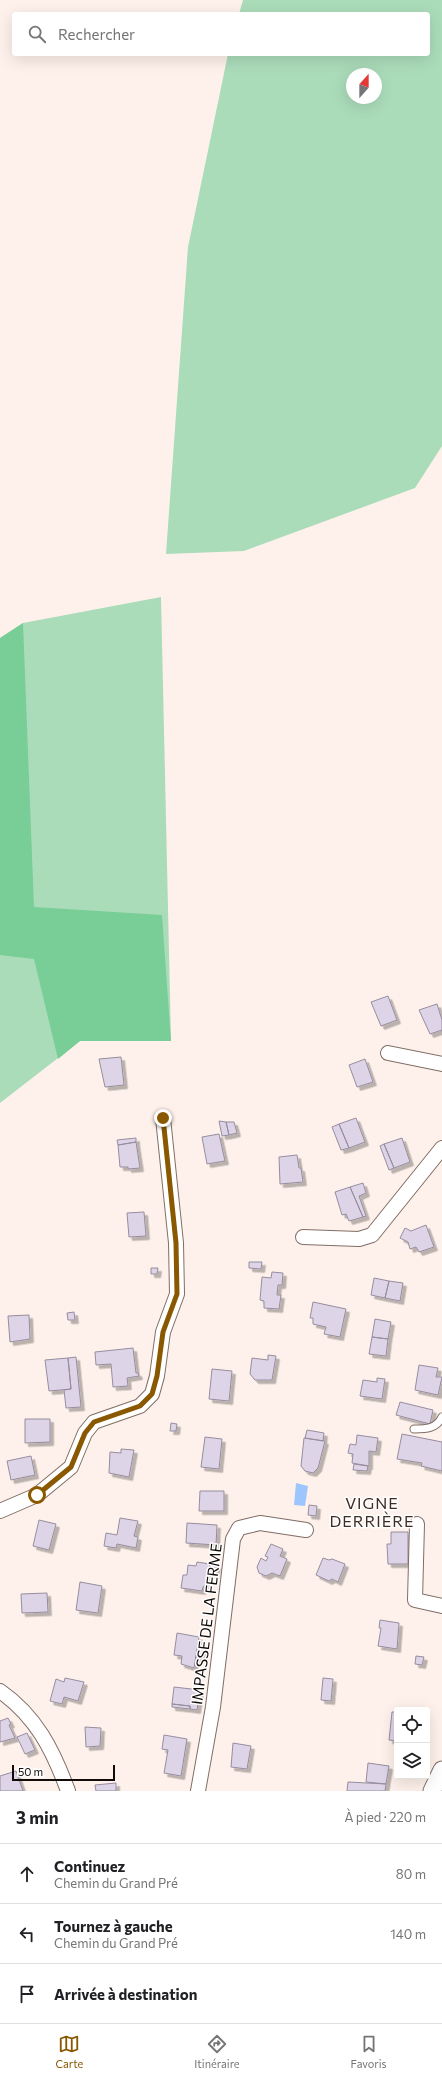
<!DOCTYPE html>
<html lang="fr">
<meta charset="utf-8">
<style>
:root{--surface:#fff;--page:#f2f2f2;--text:#202124;--muted:#757577;--line:#e0e0e0;--accent:#895800}
body{margin:0;font-family:Commissioner,sans-serif;background:var(--page);color:var(--text)}
.controls{position:absolute;right:12px;bottom:12px;display:grid;overflow:hidden;border-radius:4px;box-shadow:0 4px 16px #0002}
.controls button{width:36px;height:36px;display:grid;place-items:center;padding:0;border:0;border-bottom:1px solid var(--line);background:var(--surface);color:var(--text);font:20px sans-serif}
.compass{position:absolute;left:346px;top:68px;width:36px;height:36px;border-radius:50%;background:var(--surface);box-shadow:0 4px 16px #0002;rotate:21deg}
.scale{position:absolute;left:12px;bottom:10px;width:103px;box-sizing:border-box;padding-left:4px;border:2px solid #120b08;border-top:0;font-size:11px;line-height:14px;white-space:nowrap;color:#120b08;-webkit-text-stroke:3px #fff;paint-order:stroke}
.stop{position:absolute;width:12px;height:12px;margin:-9px;border:3px solid #895800;border-radius:50%;background:#fff}
.stop.end{background:#895800;border-color:#fff;box-shadow:0 1px 4px #0008}
.list{margin:0;padding:0;list-style:none}
h2{display:flex;justify-content:space-between;align-items:center;height:52px;margin:0;padding:0 16px;font-size:17px}
h2 small{font-size:13px;font-weight:400;color:var(--muted)}
.list li{display:grid;grid-template-columns:26px 1fr auto;gap:12px;align-items:center;box-sizing:border-box;height:60px;padding:0 16px;border-top:1px solid var(--line)}
.list b{display:block;font-size:15px;white-space:nowrap}
.list p{margin:0;font-size:13px;white-space:nowrap;color:var(--muted)}
.list em{font-size:13px;font-style:normal;color:var(--muted)}
.icon{flex:none;width:22px;height:22px;fill:none;stroke:currentColor;stroke-width:2;stroke-linecap:round;stroke-linejoin:round}
.map{position:relative;flex:none;width:442px;height:1791px;overflow:hidden}
.search{position:absolute;background:var(--surface);box-shadow:0 4px 16px #0002;left:12px;right:12px;top:12px;height:44px;display:flex;align-items:center;gap:10px;box-sizing:border-box;padding:0 14px;border-radius:4px;color:var(--muted);font-size:15px}
.sheet{height:232px;background:var(--surface)}
nav{display:flex;justify-content:space-around;align-items:center;box-sizing:border-box;height:56px;border-top:1px solid var(--line);background:var(--surface);font-size:11px;color:var(--muted)}
nav a{display:grid;justify-items:center;gap:2px}
nav .on{color:var(--accent)}
.map>svg:first-child{display:block}
.green{fill:#abdcba;fill-rule:evenodd}
.forest{fill:#79cd96}
.water{fill:#9dc6fe}
.building{fill:#ddd4e7;stroke:#968d9e;filter:url(#shadow)}
.lines{fill:none;stroke-linecap:round;stroke-linejoin:round}
.service-casing{stroke:#806e65;stroke-width:9}
.minor-casing{stroke:#806e65;stroke-width:16}
.tertiary-casing{stroke:#806e65;stroke-width:19}
.service{stroke:#fff;stroke-width:7}
.minor{stroke:#fff;stroke-width:14}
.tertiary{stroke:#fff;stroke-width:17}
.route{stroke:#895800;stroke-width:5}
.labels{text-anchor:middle;dominant-baseline:central;stroke-width:3;stroke-linejoin:round;paint-order:stroke}
.street-label{font-size:15px;fill:#120b08;stroke:#fff}
.neighbourhood-label{font-size:16px;letter-spacing:1px;fill:#3d2d25;stroke:#fff}
</style>
<div class="map">
<svg width="442" height="1791" viewBox="0 0 442 1791">
<defs>
<filter id="shadow"><feDropShadow dx="3.5" dy="3.5" stdDeviation="0" flood-color="#0004"/></filter>
</defs>
<rect width="100%" height="100%" fill="#fef1eb"/>
<path class="green" d="M 243,0 L 442,0 L 442,446 L 415,488 L 244,551 L 166,554 L 188,247 L 228,54 L 428,54 L 428,14 L 239,14 ZM 352,74 L 376,74 L 376,98 L 352,98 Z
M 161,597 L 171,1041 L 80,1041 L 0,1103 L 0,638 L 23,623 Z"/>
<path class="forest" d="M 23,623 L 34,907 L 162,915 L 171,1041 L 80,1041 L 58,1059 L 34,959 L 0,955 L 0,638 Z"/>
<path class="water" d="M 296,1483 L 308,1486 L 305,1506 L 294,1505 Z"/>
<path class="building" d="M 388,996 L 397,1020 L 381,1026 L 371,1002 Z
M 437,1004 L 442,1020 L 442,1030 L 430,1034 L 419,1010 Z
M 121,1057 L 124,1085 L 105,1087 L 99,1059 Z
M 365,1059 L 373,1082 L 357,1087 L 349,1065 Z
M 356,1118 L 365,1142 L 349,1148 L 339,1124 Z
M 219,1121 L 226,1122 L 229,1135 L 222,1136 Z
M 226,1122 L 234,1122 L 237,1133 L 229,1135 Z
M 339,1124 L 349,1148 L 341,1150 L 332,1127 Z
M 219,1134 L 225,1161 L 207,1164 L 202,1137 Z
M 136,1138 L 136,1142 L 118,1145 L 117,1140 Z
M 402,1138 L 410,1162 L 394,1168 L 384,1144 Z
M 136,1142 L 140,1168 L 128,1169 L 128,1167 L 120,1167 L 118,1145 Z
M 384,1144 L 394,1168 L 389,1170 L 380,1146 Z
M 297,1155 L 299,1168 L 301,1168 L 303,1182 L 280,1184 L 279,1157 Z
M 363,1183 L 366,1193 L 359,1196 L 366,1216 L 363,1217 L 350,1187 Z
M 350,1187 L 363,1217 L 349,1221 L 346,1214 L 342,1215 L 335,1192 Z
M 144,1212 L 146,1236 L 129,1237 L 127,1213 Z
M 426,1225 L 434,1247 L 419,1252 L 416,1247 L 410,1249 L 408,1242 L 400,1238 L 405,1228 L 411,1231 Z
M 249,1262 L 262,1262 L 261,1269 L 249,1268 Z
M 151,1268 L 158,1268 L 157,1274 L 151,1274 Z
M 272,1272 L 283,1273 L 282,1285 L 278,1285 L 277,1295 L 281,1295 L 279,1309 L 264,1308 L 264,1301 L 260,1300 L 262,1277 L 271,1278 Z
M 374,1278 L 389,1281 L 385,1298 L 371,1295 Z
M 389,1281 L 403,1283 L 400,1301 L 385,1298 Z
M 313,1302 L 346,1309 L 340,1337 L 324,1334 L 326,1327 L 313,1324 L 313,1318 L 310,1318 Z
M 74,1312 L 75,1320 L 68,1320 L 67,1313 Z
M 29,1315 L 30,1339 L 10,1342 L 8,1316 Z
M 375,1319 L 391,1322 L 388,1339 L 372,1337 Z
M 372,1337 L 388,1339 L 386,1356 L 369,1354 Z
M 133,1348 L 136,1373 L 138,1373 L 139,1376 L 127,1378 L 128,1386 L 113,1387 L 111,1364 L 96,1365 L 95,1352 Z
M 268,1355 L 276,1356 L 272,1380 L 255,1380 L 250,1374 L 252,1358 L 268,1360 Z
M 76,1357 L 81,1407 L 66,1408 L 64,1390 L 71,1389 L 68,1358 Z
M 68,1358 L 71,1389 L 49,1391 L 45,1360 Z
M 419,1365 L 438,1368 L 436,1377 L 442,1377 L 438,1395 L 415,1390 Z
M 212,1369 L 232,1371 L 229,1401 L 209,1399 Z
M 377,1378 L 385,1379 L 382,1399 L 360,1396 L 363,1380 L 377,1382 Z
M 400,1402 L 433,1410 L 430,1424 L 396,1415 Z
M 25,1419 L 50,1419 L 50,1442 L 25,1443 Z
M 171,1423 L 177,1424 L 176,1431 L 170,1431 Z
M 307,1430 L 324,1433 L 323,1441 L 305,1438 Z
M 402,1434 L 442,1442 L 442,1471 L 421,1466 L 422,1463 L 397,1459 Z
M 357,1435 L 378,1438 L 376,1452 L 369,1451 L 369,1466 L 352,1463 L 353,1454 L 348,1453 L 350,1444 L 356,1445 Z
M 205,1437 L 222,1439 L 219,1469 L 201,1467 Z
M 304,1438 L 325,1441 L 318,1468 L 313,1473 L 305,1471 L 301,1466 Z
M 121,1449 L 134,1450 L 129,1477 L 109,1473 L 110,1452 L 121,1453 Z
M 31,1456 L 35,1475 L 11,1480 L 7,1461 Z
M 354,1464 L 368,1466 L 367,1471 L 353,1470 Z
M 200,1491 L 224,1491 L 224,1511 L 199,1511 Z
M 309,1505 L 317,1506 L 316,1516 L 308,1515 Z
M 120,1518 L 138,1521 L 134,1536 L 138,1537 L 136,1548 L 117,1544 L 116,1548 L 104,1546 L 106,1533 L 117,1535 Z
M 39,1520 L 56,1524 L 49,1550 L 33,1546 Z
M 187,1523 L 217,1525 L 216,1545 L 186,1543 Z
M 391,1532 L 408,1532 L 408,1564 L 388,1564 L 387,1544 L 391,1544 Z
M 271,1544 L 283,1549 L 280,1556 L 287,1559 L 280,1576 L 272,1573 L 266,1576 L 259,1573 L 257,1567 L 261,1558 L 266,1561 L 268,1557 L 265,1556 Z
M 323,1558 L 329,1560 L 332,1559 L 345,1564 L 338,1582 L 332,1579 L 329,1581 L 316,1575 Z
M 197,1562 L 210,1564 L 207,1584 L 203,1587 L 202,1591 L 181,1588 L 183,1575 L 187,1575 L 188,1565 L 196,1566 Z
M 210,1564 L 217,1565 L 215,1574 L 209,1573 Z
M 80,1582 L 102,1586 L 98,1613 L 76,1610 Z
M 47,1593 L 48,1612 L 22,1613 L 21,1594 Z
M 380,1620 L 399,1623 L 397,1649 L 378,1646 L 381,1628 L 379,1628 Z
M 177,1633 L 199,1637 L 194,1668 L 181,1664 L 182,1656 L 174,1655 Z
M 198,1644 L 205,1645 L 203,1659 L 196,1658 Z
M 416,1656 L 424,1657 L 422,1665 L 415,1664 Z
M 65,1678 L 84,1682 L 78,1701 L 64,1697 L 62,1704 L 50,1701 L 56,1679 L 64,1682 Z
M 323,1678 L 333,1679 L 331,1701 L 321,1700 Z
M 174,1687 L 200,1690 L 197,1710 L 190,1709 L 190,1706 L 172,1704 Z
M 172,1704 L 190,1706 L 190,1709 L 172,1707 Z
M 392,1712 L 397,1712 L 397,1741 L 389,1740 Z
M 8,1718 L 11,1724 L 9,1725 L 15,1738 L 0,1742 L 0,1721 Z
M 85,1727 L 101,1728 L 100,1746 L 86,1747 Z
M 27,1733 L 35,1750 L 25,1754 L 17,1737 Z
M 164,1735 L 187,1739 L 181,1776 L 164,1773 L 168,1750 L 162,1749 Z
M 233,1743 L 251,1746 L 247,1769 L 231,1767 Z
M 368,1763 L 389,1766 L 386,1784 L 366,1782 Z
M 16,1771 L 23,1791 L 0,1791 L 0,1776 Z
M 348,1782 L 386,1784 L 385,1791 L 347,1791 Z
M 116,1783 L 116,1791 L 96,1791 L 95,1785 Z"/>
<g class="lines">
<g class="service-casing">
<path id="service" d="M 414,1429 C 426,1429 436,1429 442,1417"/>
</g>
<g class="minor-casing">
<path id="minor" d="M 388,1053 L 442,1064
M 303,1237 L 359,1239 L 372,1235 L 442,1148
M 0,1511 L 37,1495 L 71,1467 L 85,1433 L 94,1422 L 140,1406 L 152,1394 L 157,1376 L 163,1332 L 177,1294 L 176,1243 L 163,1118
M 417,1524 L 415,1600 L 442,1606
M 0,1691 C 36,1716 53,1750 68,1791
M 198,1791 L 213,1707 L 233,1539 L 239,1528 L 260,1523 L 306,1530"/>
</g>
<g class="tertiary-casing">
<path id="tertiary" d="M 432,1791 L 442,1770"/>
</g>
<use href="#service" class="service"/>
<use href="#minor" class="minor"/>
<use href="#tertiary" class="tertiary"/>
</g>
<g class="lines">
<path class="route" d="M 37,1495 L 71,1467 L 85,1433 L 94,1422 L 140,1406 L 152,1394 L 157,1376 L 163,1332 L 177,1294 L 176,1243 L 163,1118"/>
</g>
<g class="labels">
<g class="street-label">
<text transform="translate(206 1624) rotate(-83)">IMPASSE DE LA FERME</text>
</g>
<g class="neighbourhood-label">
<text x="372" y="1502">VIGNE<tspan x="372" dy="18">DERRIÈRE</tspan></text>
</g>
</g>
</svg>
<div class="controls">
<button><svg class="icon" aria-label="locate" viewBox="0 0 24 24"><circle cx="12" cy="12" r="6"/><path d="M12 2v4M12 18v4M2 12h4M18 12h4"/></svg></button>
<button><svg class="icon" aria-label="layers" viewBox="0 0 24 24"><path d="M12 4l9 5-9 5-9-5zM3 14l9 5 9-5"/></svg></button>
</div>
<svg class="compass" viewBox="-18 -18 36 36"><path d="M0-13l5 13h-10z" fill="#e53935"/><path d="M0 13l5-13h-10z" fill="#757577"/></svg>
<div class="scale">50 m</div>
<div class="stop" style="left:37px;top:1495px"></div>
<div class="stop end" style="left:163px;top:1118px"></div>
<div class="search"><svg class="icon" aria-label="search" viewBox="0 0 24 24"><circle cx="10" cy="10" r="6"/><path d="M15 15l6 6"/></svg>Rechercher</div>
</div>
<section class="sheet">
<h2>3 min<small>À pied · 220 m</small></h2>
<ul class="list">
<li><svg class="icon" aria-label="ahead" viewBox="0 0 24 24"><path d="M12 20V5M6 11l6-6 6 6"/></svg><div><b>Continuez</b><p>Chemin du Grand Pré</p></div><em>80 m</em></li>
<li><svg class="icon" aria-label="left" viewBox="0 0 24 24"><path d="M17 20v-9H6M10 6l-5 5 5 5"/></svg><div><b>Tournez à gauche</b><p>Chemin du Grand Pré</p></div><em>140 m</em></li>
<li><svg class="icon" aria-label="arrive" viewBox="0 0 24 24"><path d="M6 21V4h12l-3 4 3 4H6"/></svg><div><b>Arrivée à destination</b></div></li>
</ul>
</section>
<nav>
<a class="on"><svg class="icon" aria-label="map" viewBox="0 0 24 24"><path d="M3 6l6-2 6 2 6-2v14l-6 2-6-2-6 2zM9 4v14M15 6v14"/></svg>Carte</a>
<a><svg class="icon" aria-label="directions" viewBox="0 0 24 24"><path d="M12 3l9 9-9 9-9-9zM9 14v-3h6M13 9l2 2-2 2"/></svg>Itinéraire</a>
<a><svg class="icon" aria-label="saved" viewBox="0 0 24 24"><path d="M7 4h10v16l-5-4-5 4z"/></svg>Favoris</a>
</nav>
